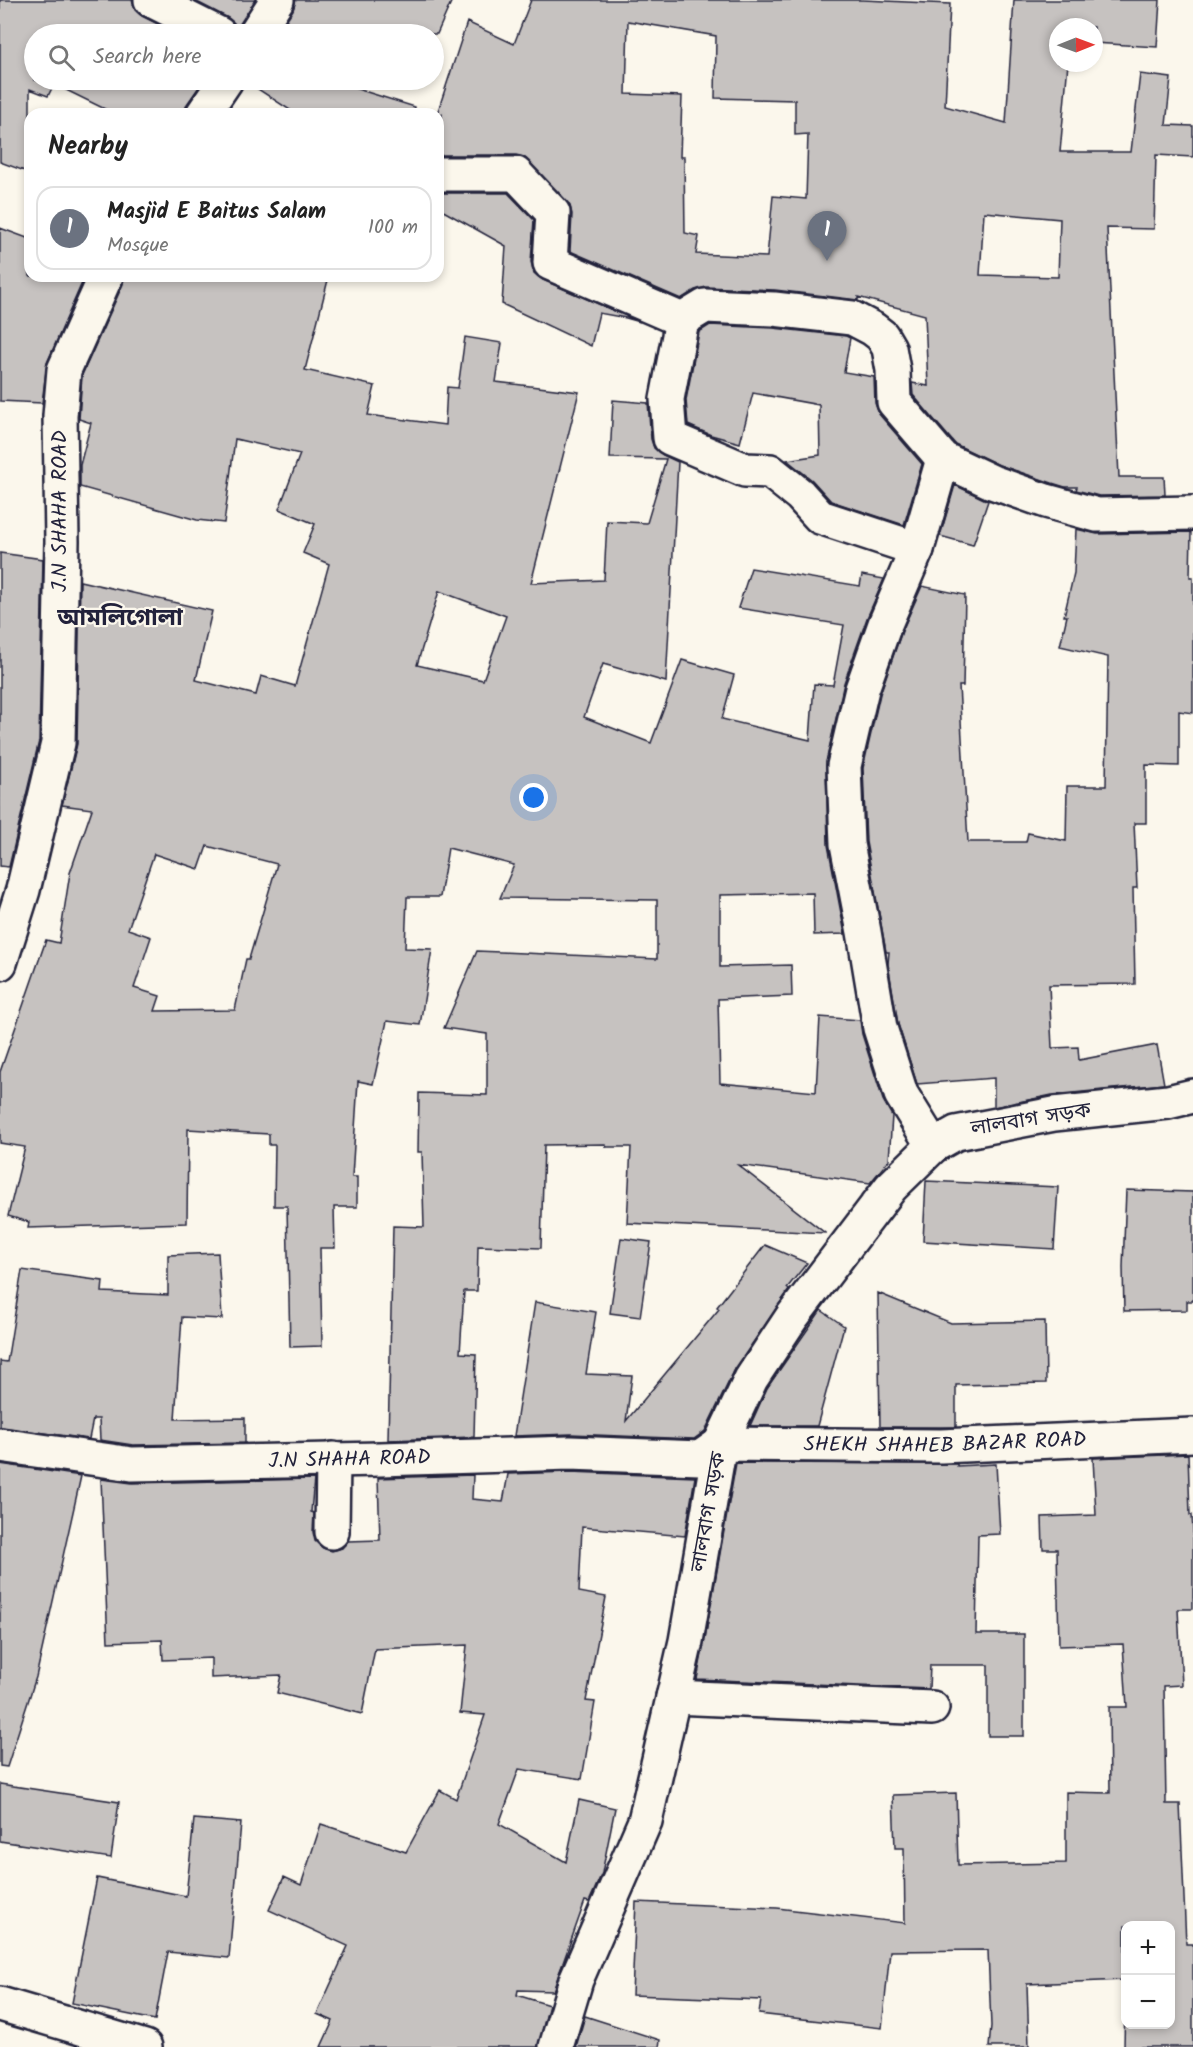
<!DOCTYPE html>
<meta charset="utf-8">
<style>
:root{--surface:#fff;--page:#f2f2f2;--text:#222;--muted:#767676;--line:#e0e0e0;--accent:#22223b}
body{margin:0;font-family:Kalam,"Noto Sans Bengali",sans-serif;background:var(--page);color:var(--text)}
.controls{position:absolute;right:18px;bottom:18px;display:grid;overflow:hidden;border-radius:12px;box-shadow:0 3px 9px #0003}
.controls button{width:54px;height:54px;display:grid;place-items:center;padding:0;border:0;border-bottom:2px solid var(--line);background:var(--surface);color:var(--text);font:30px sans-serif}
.compass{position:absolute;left:1049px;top:18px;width:54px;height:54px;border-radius:50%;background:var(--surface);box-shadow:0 3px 9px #0003;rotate:89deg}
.you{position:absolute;left:534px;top:798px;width:21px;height:21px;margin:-15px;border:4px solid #fff;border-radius:50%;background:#1a73e8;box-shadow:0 0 0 9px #1a73e833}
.badge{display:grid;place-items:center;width:39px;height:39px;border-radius:50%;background:var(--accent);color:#fff;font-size:20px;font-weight:700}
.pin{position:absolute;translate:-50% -50px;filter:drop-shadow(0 2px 3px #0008)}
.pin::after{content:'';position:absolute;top:32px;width:21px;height:18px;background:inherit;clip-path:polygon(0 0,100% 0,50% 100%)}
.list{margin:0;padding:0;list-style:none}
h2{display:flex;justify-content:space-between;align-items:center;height:78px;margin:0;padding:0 24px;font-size:26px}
h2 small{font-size:20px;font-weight:400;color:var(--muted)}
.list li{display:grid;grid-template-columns:39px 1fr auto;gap:18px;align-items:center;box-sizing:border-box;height:84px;margin:0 12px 12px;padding:0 12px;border:2px solid var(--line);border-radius:18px}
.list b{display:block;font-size:22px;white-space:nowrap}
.list p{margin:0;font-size:20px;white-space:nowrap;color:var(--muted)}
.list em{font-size:20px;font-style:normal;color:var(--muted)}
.icon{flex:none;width:33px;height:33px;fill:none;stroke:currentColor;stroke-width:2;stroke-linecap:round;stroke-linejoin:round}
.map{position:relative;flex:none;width:1193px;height:2047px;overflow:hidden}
.search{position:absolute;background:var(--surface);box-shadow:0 3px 9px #0003;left:24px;top:24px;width:420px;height:66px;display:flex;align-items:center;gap:15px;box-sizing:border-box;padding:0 21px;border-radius:33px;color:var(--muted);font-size:22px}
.panel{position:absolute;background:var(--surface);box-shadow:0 3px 9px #0003;left:24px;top:108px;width:420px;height:174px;border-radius:18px}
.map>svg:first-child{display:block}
.building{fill:#c6c2c0;stroke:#22223b;stroke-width:1.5;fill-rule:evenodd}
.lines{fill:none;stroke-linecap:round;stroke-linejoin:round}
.minor-casing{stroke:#22223b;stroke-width:38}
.tertiary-casing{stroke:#22223b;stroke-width:38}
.minor{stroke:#fbf7ec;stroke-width:33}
.tertiary{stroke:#fbf7ec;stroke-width:33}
.labels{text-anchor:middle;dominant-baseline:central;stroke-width:4.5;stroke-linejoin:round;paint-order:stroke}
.street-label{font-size:21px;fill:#22223b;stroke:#fbf7ec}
.quarter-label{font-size:24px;font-weight:bold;fill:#22223b;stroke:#fbf7ec}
</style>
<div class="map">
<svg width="1193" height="2047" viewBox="0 0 1193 2047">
<rect width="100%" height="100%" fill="#fbf7ec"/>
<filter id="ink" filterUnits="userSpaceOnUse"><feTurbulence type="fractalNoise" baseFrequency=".0167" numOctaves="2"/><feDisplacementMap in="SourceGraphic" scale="12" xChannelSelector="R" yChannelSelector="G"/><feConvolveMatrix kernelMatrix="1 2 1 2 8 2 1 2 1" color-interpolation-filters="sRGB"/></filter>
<g filter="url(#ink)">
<path class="building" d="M 0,0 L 132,0 L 135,10 L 142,16 L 178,34 L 34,34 L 34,80 L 204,80 L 187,104 L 184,114 L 115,114 L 54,84 L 48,96 L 30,89 L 30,173 L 0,162 Z
M 193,0 L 255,0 L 237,31 L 234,23 L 228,18 Z
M 296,0 L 452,0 L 437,34 L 277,34 L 293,10 Z
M 531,0 L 863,0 L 950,4 L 945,106 L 1006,123 L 1014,0 L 1160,0 L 1157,47 L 1094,43 L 1094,27 L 1058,27 L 1058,63 L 1068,63 L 1060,152 L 1131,152 L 1140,74 L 1171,78 L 1166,125 L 1193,126 L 1193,157 L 1156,155 L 1154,229 L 1107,228 L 1119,477 L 1164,477 L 1165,495 L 1099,496 L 1076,490 L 1077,487 L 1065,487 L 1052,483 L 999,465 L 955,444 L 913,395 L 912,383 L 928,386 L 925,315 L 858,297 L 858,300 L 775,290 L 706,287 L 695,290 L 681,299 L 570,251 L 572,214 L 570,206 L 524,157 L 516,155 L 438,155 L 442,114 L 437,114 L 467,22 L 514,44 ZM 628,21 L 716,36 L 715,98 L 795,100 L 795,135 L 808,134 L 806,199 L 773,196 L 767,257 L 696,254 L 699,236 L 685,233 L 684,157 L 680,157 L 682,96 L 626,94 ZM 984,212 L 1060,219 L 1058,277 L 980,275 Z
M 244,80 L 336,80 L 335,82 L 415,107 L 414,114 L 296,114 Z
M 438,193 L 508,193 L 534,220 L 531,262 L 534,273 L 543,280 L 640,322 L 626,318 L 599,313 L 591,346 L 502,304 L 506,246 L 438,208 Z
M 0,228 L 30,239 L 30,276 L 85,276 L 47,363 L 42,403 L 0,401 Z
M 124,276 L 329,276 L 305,370 L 375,386 L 368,415 L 445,425 L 447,387 L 458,388 L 465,337 L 502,343 L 496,382 L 579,392 L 531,583 L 604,580 L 607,521 L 647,523 L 666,459 L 610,458 L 613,400 L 648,403 L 651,439 L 654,448 L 663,455 L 678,462 L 666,682 L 603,664 L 584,717 L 651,743 L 682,660 L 734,675 L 722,719 L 810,740 L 814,684 L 833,685 L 844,625 L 738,608 L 751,568 L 860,586 L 862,575 L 884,579 L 867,618 L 844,683 L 826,762 L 828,845 L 845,934 L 814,935 L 813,893 L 720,895 L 720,967 L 791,965 L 792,996 L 718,999 L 720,1083 L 816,1092 L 820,1017 L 860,1020 L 862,1034 L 883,1100 L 892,1116 L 889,1160 L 870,1183 L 738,1165 L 825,1233 L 627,1223 L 631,1147 L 606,1147 L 606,1144 L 544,1145 L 541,1248 L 478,1246 L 477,1291 L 464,1291 L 460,1353 L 476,1354 L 474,1437 L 388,1440 L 393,1226 L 424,1227 L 422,1152 L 418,1152 L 419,1093 L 487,1095 L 487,1034 L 444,1028 L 477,951 L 657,959 L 657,900 L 500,898 L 514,865 L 448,848 L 440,897 L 407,897 L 405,948 L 432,949 L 420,1025 L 387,1021 L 373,1084 L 358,1081 L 352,1177 L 357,1177 L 357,1207 L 334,1207 L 335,1248 L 320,1248 L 322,1346 L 290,1347 L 287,1206 L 274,1206 L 275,1145 L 269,1145 L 269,1134 L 188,1129 L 187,1223 L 28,1228 L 29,1222 L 8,1216 L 25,1147 L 0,1143 L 0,1072 L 46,940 L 59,943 L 70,873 L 92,809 L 62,805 L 77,744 L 80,581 L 212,611 L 196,680 L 256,695 L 261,676 L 295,686 L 329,564 L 303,553 L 315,524 L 279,509 L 300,454 L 235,439 L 224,523 L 197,520 L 80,487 L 80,465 L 91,423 L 79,419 L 82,375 L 123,284 ZM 439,591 L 506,616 L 483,680 L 417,665 ZM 207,846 L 277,864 L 249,959 L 246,959 L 235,1010 L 155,1011 L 160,996 L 134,988 L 151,937 L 128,929 L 154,854 L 199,869 Z
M 710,325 L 773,328 L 846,336 L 850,338 L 844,372 L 874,377 L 875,403 L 879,414 L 922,464 L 904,525 L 831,501 L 812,480 L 787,460 L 820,455 L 819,405 L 753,393 L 740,443 L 711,435 L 688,425 L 686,400 L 699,332 Z
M 955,485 L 988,501 L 973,545 L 940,536 Z
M 1076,529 L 1097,534 L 1191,532 L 1190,577 L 1193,577 L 1193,713 L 1179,711 L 1179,766 L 1146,765 L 1146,823 L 1134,823 L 1137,888 L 1133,888 L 1135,984 L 1049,985 L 1052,1048 L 1078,1047 L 1079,1060 L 1157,1045 L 1164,1084 L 1052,1095 L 994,1107 L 994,1078 L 917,1084 L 898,1024 L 888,964 L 889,952 L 886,952 L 866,842 L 863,768 L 880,694 L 902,631 L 922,586 L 965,595 L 963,686 L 959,686 L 968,842 L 1026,842 L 1028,833 L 1066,841 L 1067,786 L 1106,786 L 1108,657 L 1060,646 L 1067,616 L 1064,616 L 1074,573 Z
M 0,553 L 43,559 L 39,741 L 9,867 L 0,866 Z
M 926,1181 L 1058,1187 L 1054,1249 L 923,1241 Z
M 1126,1190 L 1193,1192 L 1193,1301 L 1187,1301 L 1187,1310 L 1124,1311 L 1123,1267 Z
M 621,1238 L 651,1242 L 640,1317 L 610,1313 Z
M 765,1245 L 807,1263 L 787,1288 L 789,1290 L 735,1369 L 705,1431 L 694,1439 L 571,1434 L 514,1436 L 535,1302 L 596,1312 L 586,1374 L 632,1376 L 626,1421 L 719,1309 L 717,1307 Z
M 218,1253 L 222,1319 L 182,1317 L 175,1419 L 245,1418 L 245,1443 L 133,1445 L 100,1440 L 99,1419 L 93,1419 L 89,1439 L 0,1427 L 0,1361 L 7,1362 L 22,1270 L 103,1281 L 102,1292 L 168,1295 L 168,1255 Z
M 878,1293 L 951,1323 L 1045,1321 L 1046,1383 L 956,1385 L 956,1427 L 880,1427 Z
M 821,1310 L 844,1326 L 817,1426 L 750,1426 L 767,1388 Z
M 1188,1454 L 1190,1515 L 1192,1515 L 1193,1532 L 1193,1609 L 1178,1609 L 1182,1685 L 1164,1686 L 1166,1804 L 1180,1804 L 1186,1944 L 1193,1944 L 1193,2047 L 1124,2047 L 1125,2003 L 1125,2025 L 1170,2025 L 1170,1926 L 1125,1926 L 1125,1980 L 1027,1984 L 1029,2047 L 989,2047 L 991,2026 L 988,1950 L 890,1951 L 882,2028 L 759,2014 L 761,2000 L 632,1995 L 636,1902 L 777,1908 L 905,1923 L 904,1848 L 895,1848 L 893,1795 L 956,1793 L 958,1865 L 1066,1863 L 1066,1792 L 1110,1793 L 1109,1707 L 1127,1707 L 1123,1644 L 1059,1646 L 1057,1549 L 1043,1549 L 1042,1517 L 1096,1515 L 1093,1458 Z
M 736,1463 L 957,1464 L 957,1466 L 996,1464 L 1000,1534 L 978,1535 L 976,1634 L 1024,1634 L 1024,1736 L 988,1736 L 988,1665 L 930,1665 L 929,1689 L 697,1679 L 704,1644 Z
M 0,1464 L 81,1476 L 36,1677 L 7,1767 L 0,1766 Z
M 570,1472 L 695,1477 L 685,1536 L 582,1527 L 579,1592 L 606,1597 L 586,1701 L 595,1702 L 582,1779 L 519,1769 L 499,1824 L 566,1862 L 579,1800 L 615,1808 L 602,1873 L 589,1902 L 585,1901 L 553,1991 L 518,1990 L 517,1995 L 549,2005 L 538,2047 L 321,2047 L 333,2021 L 317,2014 L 348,1946 L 269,1910 L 284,1877 L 301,1885 L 321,1824 L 406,1852 L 440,1790 L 456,1799 L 485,1715 L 460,1713 L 467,1645 L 375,1649 L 362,1714 L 277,1693 L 281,1675 L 211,1678 L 211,1658 L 163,1660 L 162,1640 L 108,1642 L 101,1479 L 132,1483 L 314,1479 L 311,1512 L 314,1513 L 313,1532 L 315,1541 L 323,1548 L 332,1551 L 342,1548 L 348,1541 L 380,1540 L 378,1478 L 473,1475 L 472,1499 L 503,1502 L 508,1474 Z
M 0,1784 L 119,1802 L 111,1858 L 0,1841 Z
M 194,1819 L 241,1823 L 229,1958 L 168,1952 L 155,2020 L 72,2003 L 97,1878 L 186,1896 Z
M 585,2016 L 660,2040 L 659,2047 L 576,2047 Z"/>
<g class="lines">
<g class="minor-casing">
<g id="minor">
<path d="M 151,0 L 219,34"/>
<path d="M 255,34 L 277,0"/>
<path d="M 203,114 L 226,80"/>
<path d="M 438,174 L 516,174 L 553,213 L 550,263 L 682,320 L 705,306 L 774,309 L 852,318 L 873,329 L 882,336 L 889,348 L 893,370 L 894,402 L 943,459 L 992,482 L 1046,501 L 1097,515 L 1193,513"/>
<path d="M 682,320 L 667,399 L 670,438 L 745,470 L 770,471 L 800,495 L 820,517 L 917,549 L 943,459"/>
<path d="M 917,549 L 885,624 L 862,689 L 844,766 L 847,844 L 864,932 L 880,1028 L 901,1094 L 933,1146"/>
<path d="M 0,963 L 23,890 L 58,743 L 62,541 L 60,416 L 64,370 L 106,276"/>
<path id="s1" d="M 0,1445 L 132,1464 L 380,1459 L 570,1453 L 700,1458 L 720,1444 L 941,1446 L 1193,1435"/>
<path d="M 332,1532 L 333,1459"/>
<path d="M 673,1697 L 932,1708"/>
<path d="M 0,2004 L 145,2047"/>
</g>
</g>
<g class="tertiary-casing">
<path id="tertiary" d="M 556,2047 L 576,1980 L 645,1821 L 686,1641 L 720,1444 L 751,1379 L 792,1317 L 891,1187 L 933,1146 L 956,1133 L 1054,1114 L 1168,1102 L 1193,1096"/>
</g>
<use href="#minor" class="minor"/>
<use href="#tertiary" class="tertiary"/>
</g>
</g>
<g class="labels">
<g class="street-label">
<text transform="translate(60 511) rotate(-90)">J.N SHAHA ROAD</text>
<text transform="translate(1031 1120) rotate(-9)">লালবাগ সড়ক</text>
<text stroke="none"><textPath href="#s1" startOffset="951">SHEKH SHAHEB BAZAR ROAD</textPath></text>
<text stroke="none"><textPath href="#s1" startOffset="351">J.N SHAHA ROAD</textPath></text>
<text transform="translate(709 1512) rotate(-80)">লালবাগ সড়ক</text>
</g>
<g class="quarter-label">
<text x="120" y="618">আমলিগোলা</text>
</g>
</g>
</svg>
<div class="controls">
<button>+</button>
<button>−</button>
</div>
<svg class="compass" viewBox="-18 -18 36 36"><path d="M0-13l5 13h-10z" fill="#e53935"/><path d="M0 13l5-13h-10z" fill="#767676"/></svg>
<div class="you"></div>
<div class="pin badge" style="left:827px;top:261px;background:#6b7280">1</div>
<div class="search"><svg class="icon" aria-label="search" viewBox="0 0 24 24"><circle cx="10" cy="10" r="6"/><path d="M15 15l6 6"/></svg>Search here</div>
<section class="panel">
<h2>Nearby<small></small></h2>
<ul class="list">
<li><span class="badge" style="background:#6b7280">1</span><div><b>Masjid E Baitus Salam</b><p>Mosque</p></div><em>100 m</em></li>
</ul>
</section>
</div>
